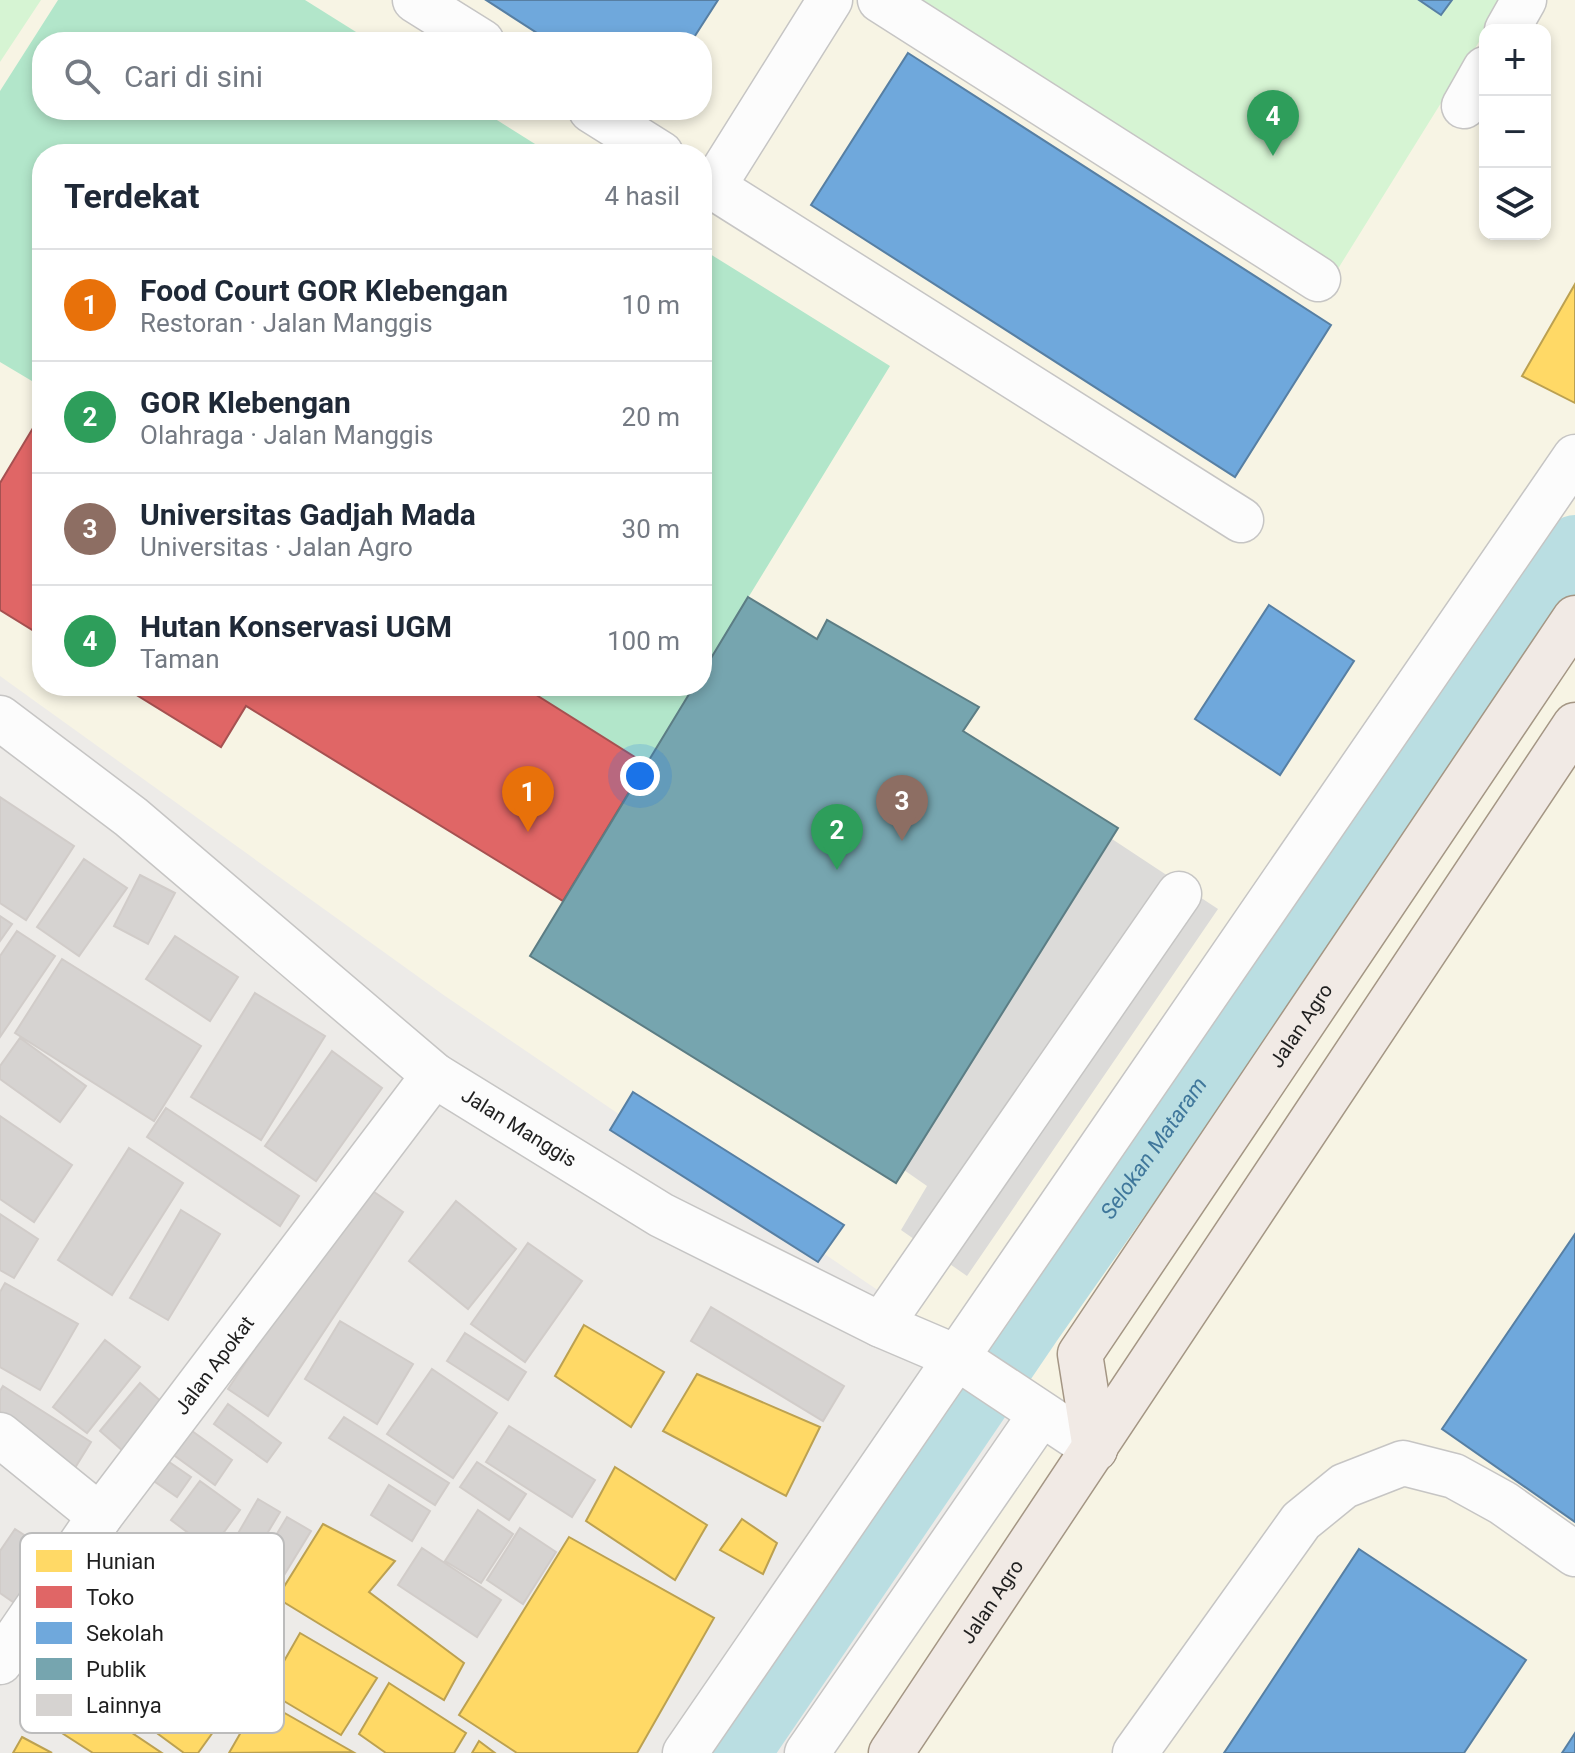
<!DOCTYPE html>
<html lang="id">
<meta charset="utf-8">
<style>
:root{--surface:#fff;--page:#f6f6f7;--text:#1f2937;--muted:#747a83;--line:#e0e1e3;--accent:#676665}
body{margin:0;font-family:Roboto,sans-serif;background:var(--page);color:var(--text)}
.controls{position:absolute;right:24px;top:24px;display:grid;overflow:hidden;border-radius:16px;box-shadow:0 4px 12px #0003}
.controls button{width:72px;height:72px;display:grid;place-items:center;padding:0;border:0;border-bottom:2px solid var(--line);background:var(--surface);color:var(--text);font:40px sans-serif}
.you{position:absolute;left:640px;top:776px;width:28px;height:28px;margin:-20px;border:6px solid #fff;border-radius:50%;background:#1a73e8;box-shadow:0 0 0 12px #1a73e833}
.badge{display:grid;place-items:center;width:52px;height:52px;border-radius:50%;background:var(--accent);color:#fff;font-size:26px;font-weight:700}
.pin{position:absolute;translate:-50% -66px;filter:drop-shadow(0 2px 4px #0008)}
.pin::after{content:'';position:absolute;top:42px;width:28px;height:24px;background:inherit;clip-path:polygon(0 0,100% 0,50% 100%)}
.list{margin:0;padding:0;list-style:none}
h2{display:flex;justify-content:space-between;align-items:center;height:104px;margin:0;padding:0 32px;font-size:34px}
h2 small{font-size:26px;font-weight:400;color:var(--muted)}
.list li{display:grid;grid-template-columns:52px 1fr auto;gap:24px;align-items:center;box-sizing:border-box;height:112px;padding:0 32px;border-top:2px solid var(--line)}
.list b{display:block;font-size:30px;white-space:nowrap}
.list p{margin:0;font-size:26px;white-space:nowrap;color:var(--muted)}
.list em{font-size:26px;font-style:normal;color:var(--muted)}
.icon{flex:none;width:44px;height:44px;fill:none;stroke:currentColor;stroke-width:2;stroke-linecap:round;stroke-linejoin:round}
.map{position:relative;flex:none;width:1575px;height:1753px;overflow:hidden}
.search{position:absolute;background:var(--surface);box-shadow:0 4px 12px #0003;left:32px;top:32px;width:680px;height:88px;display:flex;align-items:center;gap:20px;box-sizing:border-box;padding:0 28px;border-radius:32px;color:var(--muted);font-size:30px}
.panel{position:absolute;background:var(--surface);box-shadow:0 4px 12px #0003;left:32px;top:144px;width:680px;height:552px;border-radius:32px}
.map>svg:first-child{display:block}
.education{fill:#f7f4e4;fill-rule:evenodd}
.park{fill:#d6f4d3}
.pitch{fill:#b2e6ca}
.parking{fill:#dcdbd9}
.homes{fill:#ffd966;stroke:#bca151;stroke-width:2}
.shops{fill:#e06666;stroke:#a65151;stroke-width:2}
.schools{fill:#6fa8dc;stroke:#577fa3;stroke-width:2}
.public{fill:#76a5af;stroke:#5c7d84;stroke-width:2}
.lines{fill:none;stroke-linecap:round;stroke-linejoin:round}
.canal{stroke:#badee2;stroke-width:64}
.building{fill:#d6d3d1;stroke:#d1ccc9;stroke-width:2}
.minor-casing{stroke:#c6c5c4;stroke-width:47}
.major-casing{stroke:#a49684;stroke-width:47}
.minor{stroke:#fcfcfc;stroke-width:44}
.major{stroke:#f1eae5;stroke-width:44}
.labels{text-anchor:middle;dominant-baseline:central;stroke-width:8;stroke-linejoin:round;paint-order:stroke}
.street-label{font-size:20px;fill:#1f1f1f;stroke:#fff}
.water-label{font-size:22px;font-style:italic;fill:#3f779b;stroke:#fff}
.key{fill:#fff;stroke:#bcbcbc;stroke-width:2}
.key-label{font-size:22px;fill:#1f1f1f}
</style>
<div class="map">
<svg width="1575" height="1753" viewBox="0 0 1575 1753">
<rect width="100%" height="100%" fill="#edebe8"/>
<path class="education" d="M 0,0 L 1575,0 L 1575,1753 L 827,1753 L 1060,1414 L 445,996 L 0,676 ZM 1485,30 L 1545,30 L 1545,234 L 1485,234 ZM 42,42 L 702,42 L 702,110 L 42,110 ZM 42,154 L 702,154 L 702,686 L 42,686 Z"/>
<path class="park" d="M 0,0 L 41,0 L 0,62 Z
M 893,0 L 1505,0 L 1331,280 Z"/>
<path class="pitch" d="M 58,0 L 305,0 L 372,42 L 42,42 L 42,110 L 481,110 L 551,154 L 42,154 L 42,387 L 0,362 L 0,91 Z
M 702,249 L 890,366 L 702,673 Z
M 522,686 L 694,686 L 646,764 Z"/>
<path class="parking" d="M 1112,839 L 1218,909 L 967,1276 L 901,1230 L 927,1186 L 904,1170 Z"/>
<path class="homes" d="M 1575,284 L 1575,403 L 1522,376 Z
M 584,1325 L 664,1372 L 631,1427 L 555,1376 Z
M 697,1374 L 820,1427 L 786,1496 L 663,1431 Z
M 615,1467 L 707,1525 L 675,1580 L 586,1521 Z
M 742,1519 L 777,1543 L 763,1574 L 720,1550 Z
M 323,1524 L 395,1561 L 369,1592 L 464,1663 L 444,1700 L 277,1598 Z
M 569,1537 L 714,1618 L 637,1753 L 517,1753 L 459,1715 Z
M 195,1623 L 262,1664 L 198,1753 L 184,1753 L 135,1717 Z
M 300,1633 L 377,1678 L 341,1735 L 267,1691 Z
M 389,1683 L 466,1733 L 454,1753 L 386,1753 L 359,1734 Z
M 59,1684 L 162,1753 L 93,1753 L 40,1719 Z
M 260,1699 L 353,1752 L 229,1753 Z
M 22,1737 L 52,1753 L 13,1753 Z
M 479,1741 L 495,1753 L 472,1753 Z"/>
<path class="shops" d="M 42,413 L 42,636 L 0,610 L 0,483 Z
M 122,686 L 522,686 L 646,764 L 563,901 L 246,706 L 221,747 Z"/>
<path class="schools" d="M 486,0 L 718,0 L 691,42 L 551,42 Z
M 1419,0 L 1452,0 L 1441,15 Z
M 908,53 L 1331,325 L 1235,477 L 811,205 Z
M 1269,605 L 1354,661 L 1280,775 L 1195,719 Z
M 633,1092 L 844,1225 L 818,1262 L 610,1130 Z
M 1575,1234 L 1575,1522 L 1442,1429 Z
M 1359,1549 L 1526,1660 L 1464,1753 L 1224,1753 Z
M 1575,1733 L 1575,1753 L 1562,1753 Z"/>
<path class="public" d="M 748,597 L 817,639 L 827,620 L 979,707 L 963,731 L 1118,828 L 896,1183 L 530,956 L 694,686 L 702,686 L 702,673 Z"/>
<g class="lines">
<path class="canal" id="s1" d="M 738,1753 L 1031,1322 L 1575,547"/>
</g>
<path class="building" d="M 0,797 L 74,846 L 26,920 L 0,903 Z
M 84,859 L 127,888 L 79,956 L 37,927 Z
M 140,875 L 175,893 L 148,944 L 114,926 Z
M 0,916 L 12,924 L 0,941 Z
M 17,931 L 55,956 L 0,1037 L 0,956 Z
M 175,936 L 238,977 L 210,1021 L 146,979 Z
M 62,959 L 201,1046 L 154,1121 L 15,1033 Z
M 255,993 L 325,1036 L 261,1140 L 191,1097 Z
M 20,1038 L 86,1086 L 60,1122 L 0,1079 L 0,1066 Z
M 332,1051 L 382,1088 L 316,1181 L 265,1146 Z
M 166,1108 L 299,1196 L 280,1226 L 147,1137 Z
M 0,1116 L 72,1165 L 34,1222 L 0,1199 Z
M 129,1148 L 183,1183 L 112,1295 L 58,1260 Z
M 364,1185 L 403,1212 L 268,1416 L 228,1389 Z
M 456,1201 L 516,1249 L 468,1309 L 409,1261 Z
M 181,1210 L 220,1234 L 168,1320 L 130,1298 Z
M 0,1214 L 38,1239 L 14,1278 L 0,1270 Z
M 528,1243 L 582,1281 L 525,1362 L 471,1324 Z
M 5,1283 L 78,1324 L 40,1390 L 0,1367 L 0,1292 Z
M 711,1307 L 844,1386 L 823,1421 L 691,1341 Z
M 340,1321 L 413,1364 L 377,1424 L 305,1379 Z
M 465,1333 L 526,1372 L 508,1400 L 447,1361 Z
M 105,1340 L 140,1367 L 87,1433 L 53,1407 Z
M 432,1369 L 497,1413 L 453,1478 L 387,1434 Z
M 140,1383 L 163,1403 L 123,1451 L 100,1431 Z
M 3,1386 L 91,1442 L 73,1471 L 0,1424 L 0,1391 Z
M 228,1404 L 281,1443 L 267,1462 L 214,1424 Z
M 344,1417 L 449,1483 L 435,1505 L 329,1438 Z
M 181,1423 L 232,1460 L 215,1485 L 164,1448 Z
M 509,1426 L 595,1480 L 572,1517 L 486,1462 Z
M 159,1455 L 191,1477 L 177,1497 L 145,1475 Z
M 477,1462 L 526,1494 L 509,1520 L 460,1487 Z
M 200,1481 L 240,1510 L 211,1550 L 171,1520 Z
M 389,1485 L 430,1511 L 412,1541 L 371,1515 Z
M 258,1499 L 280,1512 L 243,1574 L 222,1561 Z
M 478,1510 L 513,1534 L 481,1583 L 445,1561 Z
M 287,1517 L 311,1531 L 272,1595 L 248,1582 Z
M 520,1528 L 556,1552 L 523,1604 L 487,1580 Z
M 15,1529 L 49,1551 L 16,1604 L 0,1593 L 0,1551 Z
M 422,1548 L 501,1600 L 477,1637 L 398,1585 Z"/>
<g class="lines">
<g class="minor-casing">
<g id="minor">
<path d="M 415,0 L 482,42"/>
<path d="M 880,0 L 1318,279"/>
<path d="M 1507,30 L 1524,0"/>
<path d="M 1464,106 L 1485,69"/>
<path d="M 591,110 L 661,154"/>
<path d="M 702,180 L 1241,520"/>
<path d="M 713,187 L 830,0"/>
<path id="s2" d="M 0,718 L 131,817 L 434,1075 L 661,1215 L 881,1325 L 956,1357 L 1095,1449"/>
<path d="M 881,1325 L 1179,894"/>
<path d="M 0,1435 L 100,1516"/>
<path id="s3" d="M 0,1662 L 100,1516 L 434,1075"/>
<path d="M 685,1753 L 1575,457"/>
<path d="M 807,1753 L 1041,1414"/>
<path d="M 1135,1753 L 1301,1521 L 1344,1486 L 1403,1463 L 1454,1476 L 1503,1503 L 1575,1554"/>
</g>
</g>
<g class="major-casing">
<g id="major">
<path id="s4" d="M 1095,1449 L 1080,1354 L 1575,618"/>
<path id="s5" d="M 891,1753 L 1575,725"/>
</g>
</g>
<use href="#minor" class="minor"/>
<use href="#major" class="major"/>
</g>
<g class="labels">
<g class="street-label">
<text stroke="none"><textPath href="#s4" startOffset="492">Jalan Agro</textPath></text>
<text stroke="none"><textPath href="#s2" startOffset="662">Jalan Manggis</textPath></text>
<text stroke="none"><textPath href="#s3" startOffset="366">Jalan Apokat</textPath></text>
<text stroke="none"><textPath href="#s5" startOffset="182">Jalan Agro</textPath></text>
</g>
<g class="water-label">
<text stroke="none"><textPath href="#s1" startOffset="734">Selokan Mataram</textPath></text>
</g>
</g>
<rect x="20" y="1533" width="264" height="200" rx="12" class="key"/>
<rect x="36" y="1550" width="36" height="22" fill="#ffd966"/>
<rect x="36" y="1586" width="36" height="22" fill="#e06666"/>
<rect x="36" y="1622" width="36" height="22" fill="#6fa8dc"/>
<rect x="36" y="1658" width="36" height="22" fill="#76a5af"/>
<rect x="36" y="1694" width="36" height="22" fill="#d6d3d1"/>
<g class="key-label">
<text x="86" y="1569">Hunian</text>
<text x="86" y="1605">Toko</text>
<text x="86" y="1641">Sekolah</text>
<text x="86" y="1677">Publik</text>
<text x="86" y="1713">Lainnya</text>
</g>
</svg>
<div class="controls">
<button>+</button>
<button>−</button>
<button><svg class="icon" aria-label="layers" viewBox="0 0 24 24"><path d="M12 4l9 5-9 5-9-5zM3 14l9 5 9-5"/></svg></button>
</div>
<div class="you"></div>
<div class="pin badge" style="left:528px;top:832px;background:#e8710a">1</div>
<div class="pin badge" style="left:837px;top:870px;background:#2e9e5b">2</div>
<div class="pin badge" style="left:902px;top:841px;background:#8d6e63">3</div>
<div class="pin badge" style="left:1273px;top:156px;background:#2e9e5b">4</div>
<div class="search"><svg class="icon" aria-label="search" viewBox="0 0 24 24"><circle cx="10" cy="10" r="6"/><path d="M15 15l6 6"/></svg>Cari di sini</div>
<section class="panel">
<h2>Terdekat<small>4 hasil</small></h2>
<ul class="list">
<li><span class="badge" style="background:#e8710a">1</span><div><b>Food Court GOR Klebengan</b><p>Restoran · Jalan Manggis</p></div><em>10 m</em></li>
<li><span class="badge" style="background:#2e9e5b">2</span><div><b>GOR Klebengan</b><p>Olahraga · Jalan Manggis</p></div><em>20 m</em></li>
<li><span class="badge" style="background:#8d6e63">3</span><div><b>Universitas Gadjah Mada</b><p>Universitas · Jalan Agro</p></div><em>30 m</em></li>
<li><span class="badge" style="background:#2e9e5b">4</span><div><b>Hutan Konservasi UGM</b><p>Taman</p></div><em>100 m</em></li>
</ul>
</section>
</div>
